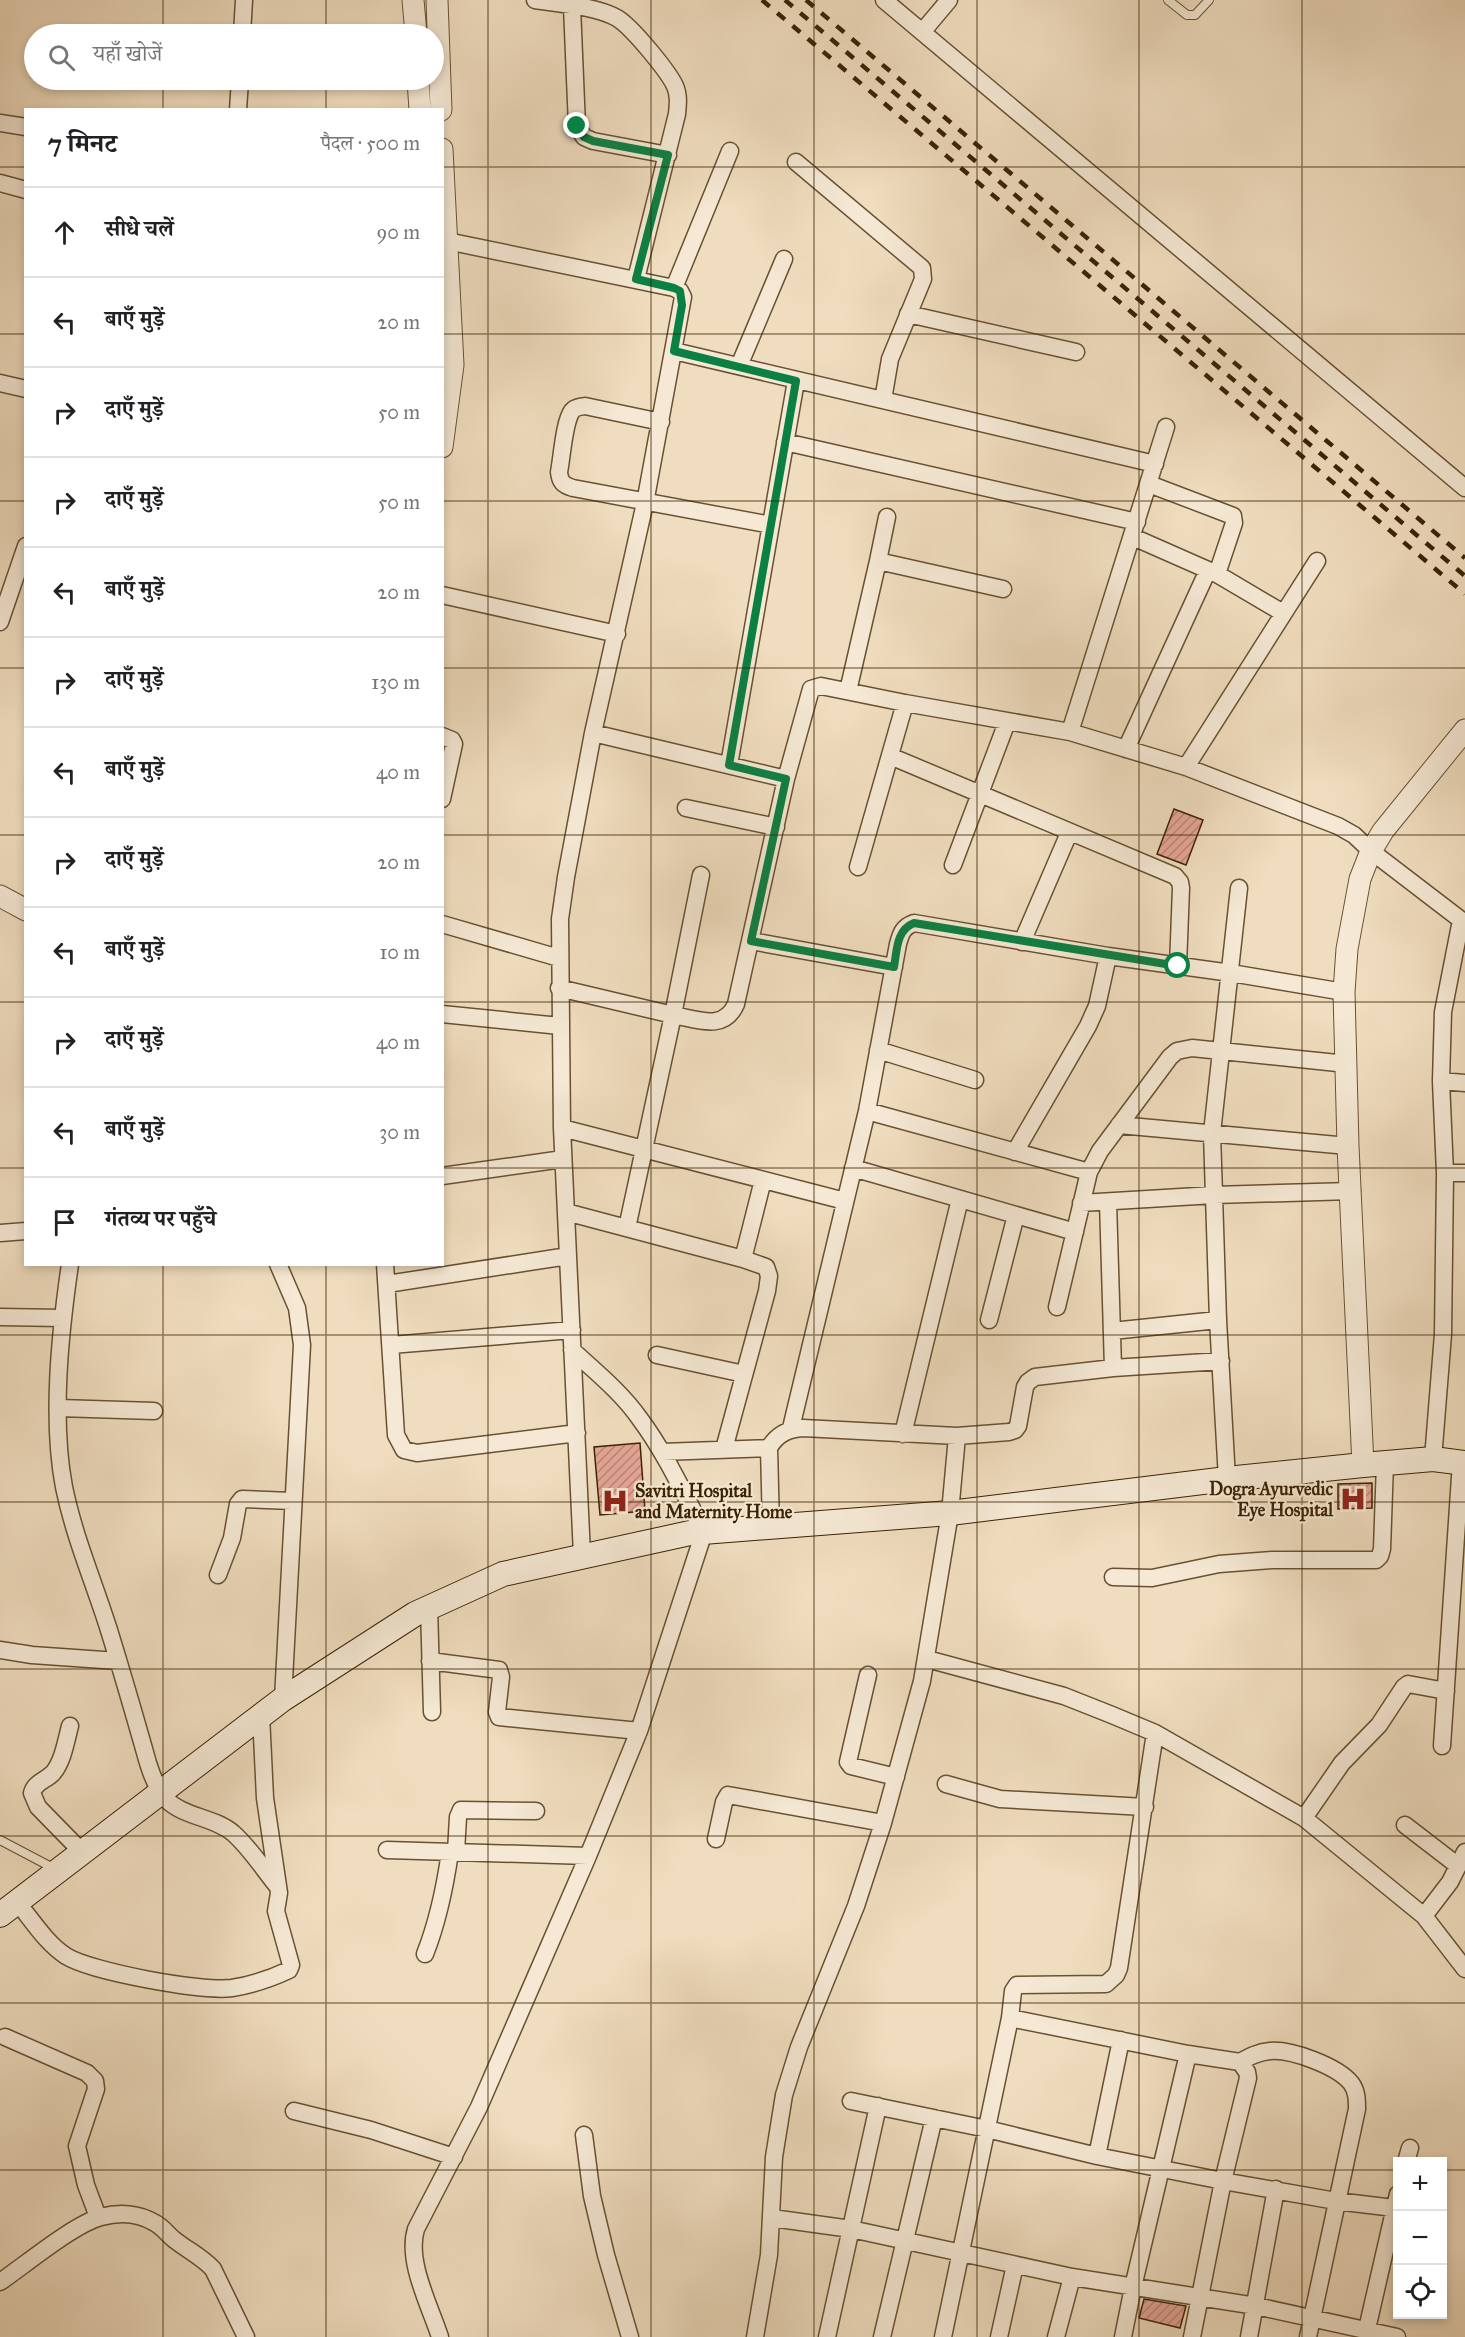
<!DOCTYPE html>
<html lang="hi">
<meta charset="utf-8">
<style>
:root{--surface:#fff;--page:#f2f2f2;--text:#202124;--muted:#757577;--line:#e0e0e0}
body{margin:0;font-family:"IM FELL Great Primer","Noto Serif Devanagari",serif;background:var(--page);color:var(--text)}
.controls{position:absolute;right:18px;bottom:18px;display:grid;overflow:hidden;border-radius:0px;box-shadow:0 3px 9px #0003}
.controls button{width:54px;height:54px;display:grid;place-items:center;padding:0;border:0;border-bottom:2px solid var(--line);background:var(--surface);color:var(--text);font:30px sans-serif}
.stop{position:absolute;width:18px;height:18px;margin:-14px;border:4px solid #0b8043;border-radius:50%;background:#fff}
.stop.end{background:#0b8043;border-color:#fff;box-shadow:0 2px 6px #0008}
.list{margin:0;padding:0;list-style:none}
h2{display:flex;justify-content:space-between;align-items:center;height:78px;margin:0;padding:0 24px;font-size:26px}
h2 small{font-size:20px;font-weight:400;color:var(--muted)}
.list li{display:grid;grid-template-columns:39px 1fr auto;gap:18px;align-items:center;box-sizing:border-box;height:90px;padding:0 24px;border-top:2px solid var(--line)}
.list b{display:block;font-size:22px;white-space:nowrap}
.list em{font-size:20px;font-style:normal;color:var(--muted)}
.icon{flex:none;width:33px;height:33px;fill:none;stroke:currentColor;stroke-width:2;stroke-linecap:round;stroke-linejoin:round}
.map{position:relative;flex:none;width:1465px;height:2337px;overflow:hidden}
.search{position:absolute;background:var(--surface);box-shadow:0 3px 9px #0003;left:24px;top:24px;width:420px;height:66px;display:flex;align-items:center;gap:15px;box-sizing:border-box;padding:0 21px;border-radius:33px;color:var(--muted);font-size:22px}
.panel{position:absolute;background:var(--surface);box-shadow:0 3px 9px #0003;left:24px;top:108px;width:420px;height:1158px;border-radius:0px}
.map>svg:first-child{display:block}
.building{fill:url(#building-hatch);stroke:#3b2202;stroke-width:1.5}
.lines{fill:none;stroke-linecap:round;stroke-linejoin:round}
.service-casing{stroke:#685131;stroke-width:10}
.minor-casing{stroke:#685131;stroke-width:19}
.tertiary-casing{stroke:#685131;stroke-width:23}
.secondary-casing{stroke:#3b2202;stroke-width:26}
.service{stroke:#f5e9d5;stroke-width:8}
.minor{stroke:#f5e9d5;stroke-width:16}
.tertiary{stroke:#f5e9d5;stroke-width:21}
.secondary{stroke:#f5e9d5;stroke-width:24}
.rail{stroke:#3b2202;stroke-width:4.5;stroke-dasharray:10 10;stroke-linecap:butt}
.route{stroke:#0b8043;stroke-width:8}
.grid{fill:none;stroke:#3b2202;stroke-width:1.5;stroke-opacity:0.55}
.labels{text-anchor:middle;dominant-baseline:central;stroke-width:4.5;stroke-linejoin:round;paint-order:stroke}
.poi-label{font-size:18px;font-weight:bold;fill:#3b2202;stroke:#f5e9d5;text-anchor:end}
</style>
<div class="map">
<svg width="1465" height="2337" viewBox="0 0 1465 2337">
<defs>
<pattern id="building-hatch" width="6" height="6" patternUnits="userSpaceOnUse" patternTransform="scale(1.5)"><rect width="6" height="6" fill="#e6a698"/><path d="M-1 1l2-2M0 6l6-6M5 7l2-2" fill="none" stroke="#bc877a"/></pattern>
</defs>
<rect width="100%" height="100%" fill="#f0ddbf"/>
<filter id="stains"><feTurbulence type="fractalNoise" baseFrequency=".00333" numOctaves="4"/><feColorMatrix values="0 0 0 0 .2 0 0 0 0 .09 0 0 0 0 .02 0 0 0 .5 -.17"/></filter>
<radialGradient id="worn" r=".72"><stop offset=".6" stop-color="#630" stop-opacity="0"/><stop offset="1" stop-color="#630" stop-opacity=".3"/></radialGradient>
<path class="building" d="M 1174,809 L 1203,820 L 1186,865 L 1157,854 Z
M 640,1443 L 645,1511 L 600,1515 L 594,1447 Z
M 1372,1483 L 1372,1508 L 1338,1509 L 1338,1484 Z
M 1144,2299 L 1186,2306 L 1180,2328 L 1139,2318 Z"/>
<g class="lines">
<g class="service-casing">
<path id="service" d="M 1168,0 L 1187,15 L 1195,15 L 1209,0
M 0,1840 L 57,1870"/>
</g>
<g class="minor-casing">
<path id="minor" d="M 535,0 C 560,4 596,6 617,18 C 632,27 668,71 675,86 C 679,95 678,104 677,114 L 636,279
M 884,0 L 1465,488
M 572,7 L 577,126 L 584,137 L 593,141 L 668,155
M 923,31 L 949,0
M 242,34 L 244,0
M 238,110 L 240,80
M 0,123 L 26,127
M 796,162 L 922,268 L 923,279 L 890,359 L 883,400
M 0,183 L 26,190
M 447,241 L 674,288 L 680,291 L 683,297 L 645,503 L 593,733 L 566,877 L 560,919 L 562,1128 L 582,1555
M 674,288 L 730,151
M 908,314 L 1076,352
M 674,351 L 1155,464
M 739,366 L 784,259
M 0,383 L 26,389
M 661,422 L 585,406 C 580,407 575,407 572,411 C 564,422 562,457 559,472 C 560,482 563,485 573,488 L 771,525
M 785,442 L 1137,522
M 1149,484 L 1233,516 L 1234,523 L 1217,574
M 1133,537 L 1217,574 L 1283,613
M 878,561 L 887,517
M 442,595 L 617,634
M 0,622 L 26,546
M 848,691 L 878,561 L 1003,589
M 1070,732 L 1166,427
M 593,733 L 786,779
M 442,736 L 452,740 L 454,744 L 442,799
M 1126,749 L 1208,570
M 890,756 L 1175,876 L 1180,882 L 1181,888 L 1178,966
M 729,765 L 796,381
M 1186,767 L 1317,561
M 686,808 L 776,827
M 953,865 L 1007,722
M 858,867 L 905,703
M 442,924 L 559,958
M 751,941 L 894,967
M 1022,942 L 1069,833
M 559,988 L 673,1015 L 701,875
M 442,1014 L 560,1026
M 878,1050 L 975,1080
M 1441,1081 L 1465,1083
M 867,1111 L 1089,1172
M 1119,1125 L 1348,1146
M 562,1128 L 845,1201
M 1015,1152 L 1088,1026 L 1097,1006 L 1108,956
M 853,1168 L 1075,1232
M 1445,1173 L 1465,1173
M 442,1176 L 563,1159
M 1108,1202 L 1113,1368
M 1081,1203 L 1214,1195 L 1352,1191
M 566,1212 L 743,1259 L 766,1267 L 769,1276 L 767,1291 L 724,1449
M 627,1228 L 673,1015 C 697,1019 724,1032 736,1004 L 786,779 L 811,689 L 821,686 L 905,703 L 1070,732 L 1186,767 L 1338,826 L 1354,835 L 1371,851 L 1461,920 L 1443,1012 L 1441,1081 L 1445,1173 L 1443,1334 L 1433,1459
M 0,1233 L 26,1231
M 743,1259 L 763,1180
M 70,1264 C 60,1333 51,1419 64,1487 C 74,1536 93,1580 108,1627 C 122,1672 135,1717 148,1763 C 152,1776 157,1790 167,1800 C 184,1817 214,1817 233,1833 C 250,1848 264,1870 278,1887
M 278,1264 L 297,1308 L 302,1345 L 283,1699
M 385,1264 L 396,1435 L 404,1450 L 417,1453 L 577,1433
M 387,1284 L 568,1256
M 1057,1307 L 1089,1172 L 1100,1151 L 1170,1057 L 1177,1051 L 1192,1048 L 1347,1064
M 0,1317 L 62,1318
M 989,1320 L 1016,1215
M 1112,1331 L 1218,1320
M 391,1345 L 572,1330
M 657,1355 L 744,1374
M 59,1408 L 154,1411
M 791,1428 L 867,1111 L 898,944 C 901,933 903,927 914,923 L 1108,956 L 1231,973 L 1344,992
M 903,1434 L 960,1199
M 769,1448 L 771,1527
M 662,1452 L 769,1448 C 777,1434 788,1429 803,1428 L 957,1436 L 1009,1432 L 1015,1430 L 1018,1426 L 1025,1387 L 1028,1382 L 1035,1377 L 1113,1368 L 1221,1361
M 1227,1479 L 1218,1320 L 1212,1133 L 1239,888
M 218,1575 L 232,1538 L 238,1504 L 242,1499 L 292,1501
M 1113,1577 L 1152,1578 L 1219,1564 L 1272,1560 L 1376,1560 L 1380,1556 L 1382,1549 L 1385,1463
M 429,1607 L 432,1712
M 0,1650 L 32,1655 L 118,1661
M 927,1659 L 1064,1696 L 1112,1715 L 1155,1733 L 1304,1818 L 1424,1916 L 1465,1969
M 430,1661 L 499,1670 L 501,1677 L 497,1712 L 499,1717 L 639,1731
M 868,1675 L 848,1762 L 851,1766 L 896,1777
M 70,1726 C 66,1741 63,1761 53,1773 C 45,1781 35,1782 32,1793 L 38,1807 L 83,1853
M 1442,1746 L 1461,1462
M 946,1784 L 1000,1799 L 1145,1807
M 1304,1818 L 1342,1763 L 1379,1725 L 1404,1687 L 1408,1684 L 1446,1691
M 1405,1825 L 1457,1865
M 716,1839 L 724,1802 L 728,1795 L 883,1823
M 387,1850 L 588,1856
M 456,1852 L 458,1817 L 461,1810 L 536,1811
M 17,1902 C 32,1920 46,1943 66,1956 C 92,1972 202,1992 232,1988 C 251,1985 272,1978 289,1970 L 291,1965 L 276,1911 L 279,1893 L 265,1798 L 261,1715
M 1424,1916 L 1450,1882 L 1465,1852
M 425,1954 C 438,1921 445,1887 450,1852
M 1010,2018 L 1013,1991 L 1017,1985 L 1106,1984 L 1116,1975 L 1119,1968 L 1155,1733
M 5,2037 L 87,2073 L 95,2081 L 96,2089 L 77,2146 L 86,2185 L 98,2217
M 1240,2062 C 1249,2057 1258,2052 1270,2051 C 1291,2049 1337,2066 1351,2083 C 1357,2091 1357,2100 1357,2109 L 1308,2337
M 851,2101 L 987,2129 L 1097,2156 L 1223,2181 L 1336,2201 L 1394,2208
M 294,2111 L 371,2130 L 454,2157
M 584,2135 L 592,2196 L 606,2255 L 630,2337
M 1097,2156 L 1121,2040
M 1406,2162 L 1410,2148
M 772,2218 L 851,2229 L 1072,2277 L 1256,2306 L 1397,2337
M 0,2282 C 25,2265 74,2224 101,2217 C 119,2212 139,2213 155,2223 C 163,2227 169,2236 176,2241 C 189,2251 202,2257 213,2269 L 246,2337
M 1367,2329 L 1398,2194
M 440,2337 C 430,2306 406,2261 416,2229 L 479,2107 L 588,1856 L 639,1731 L 704,1532 C 684,1494 666,1454 640,1419 C 622,1393 596,1372 572,1350
M 755,2337 L 769,2255 L 774,2157 L 784,2095 L 799,2047 L 856,1906 L 883,1823 L 922,1681 L 950,1513 L 957,1436
M 827,2337 L 878,2106
M 882,2337 L 934,2118
M 943,2337 L 1010,2018 L 1188,2054 L 1240,2062 L 1247,2072 L 1248,2078 L 1223,2181 L 1192,2337
M 999,2337 L 1015,2265
M 1056,2337 L 1072,2277
M 1123,2337 L 1133,2287 L 1188,2054
M 1249,2337 L 1276,2189"/>
</g>
<g class="tertiary-casing">
<path id="tertiary" d="M 413,0 L 416,34
M 437,0 L 441,110
M 418,80 L 420,110
M 442,149 L 453,365 L 442,447
M 0,896 L 26,910
M 1363,1465 L 1348,1146 L 1344,992 L 1347,949 L 1360,879 L 1371,851 L 1383,831 L 1465,730"/>
</g>
<g class="secondary-casing">
<path id="secondary" d="M 0,1915 L 283,1699 L 415,1614 L 503,1574 L 690,1533 L 950,1513 L 1227,1479 L 1363,1465 L 1433,1459 L 1465,1463"/>
</g>
<use href="#service" class="service"/>
<use href="#minor" class="minor"/>
<use href="#tertiary" class="tertiary"/>
<use href="#secondary" class="secondary"/>
<path class="rail" d="M 762,0 L 1465,594
M 785,0 L 1465,576
M 806,0 L 1465,558"/>
</g>
<g class="lines">
<path class="route" d="M 577,126 L 584,137 L 593,141 L 668,155 L 636,279 L 674,288 L 680,291 L 682,305 L 674,351 L 796,381 L 729,765 L 786,779 L 751,941 L 894,967 C 897,951 896,930 914,923 L 1178,966"/>
</g>
<path class="grid" d="M 163,0 L 163,34M 326,0 L 326,34M 488,0 L 488,2337M 651,0 L 651,2337M 814,0 L 814,2337M 977,0 L 977,2337M 1139,0 L 1139,2337M 1302,0 L 1302,2337M 163,80 L 163,110M 326,80 L 326,110M 0,167 L 26,167M 442,167 L 1465,167M 0,334 L 26,334M 442,334 L 1465,334M 0,501 L 26,501M 442,501 L 1465,501M 0,668 L 26,668M 442,668 L 1465,668M 0,835 L 26,835M 442,835 L 1465,835M 0,1002 L 26,1002M 442,1002 L 1465,1002M 0,1168 L 26,1168M 442,1168 L 1465,1168M 163,1264 L 163,2337M 326,1264 L 326,2337M 0,1335 L 1465,1335M 0,1502 L 1465,1502M 0,1669 L 1465,1669M 0,1836 L 1465,1836M 0,2003 L 1465,2003M 0,2170 L 1398,2170M 1442,2170 L 1465,2170"/>
<defs>
<g id="hospital-bare" transform="scale(2.07)"><path d="M-5-5h3v3.5h4V-5h3V5h-3V1.5h-4V5h-3Z" fill="#8f2418" stroke="#f5e9d5" stroke-width="2.5" paint-order="stroke"/></g>
</defs>
<g fill-rule="evenodd">
<use href="#hospital-bare" x="1353" y="1499"/>
<use href="#hospital-bare" x="615" y="1501"/>
</g>
<g class="labels">
<g class="poi-label">
<text x="1333" y="1489">Dogra Ayurvedic<tspan x="1333" dy="21">Eye Hospital</tspan></text>
<text x="635" y="1491" text-anchor="start">Savitri Hospital<tspan x="635" dy="21">and Maternity Home</tspan></text>
</g>
</g>
<rect width="100%" height="100%" filter="url(#stains)"/>
<rect width="100%" height="100%" fill="url(#worn)"/>
</svg>
<div class="controls">
<button>+</button>
<button>−</button>
<button><svg class="icon" aria-label="locate" viewBox="0 0 24 24"><circle cx="12" cy="12" r="6"/><path d="M12 2v4M12 18v4M2 12h4M18 12h4"/></svg></button>
</div>
<div class="stop" style="left:1178px;top:966px"></div>
<div class="stop end" style="left:577px;top:126px"></div>
<div class="search"><svg class="icon" aria-label="search" viewBox="0 0 24 24"><circle cx="10" cy="10" r="6"/><path d="M15 15l6 6"/></svg>यहाँ खोजें</div>
<section class="panel">
<h2>7 मिनट<small>पैदल · 500 m</small></h2>
<ul class="list">
<li><svg class="icon" aria-label="ahead" viewBox="0 0 24 24"><path d="M12 20V5M6 11l6-6 6 6"/></svg><div><b>सीधे चलें</b></div><em>90 m</em></li>
<li><svg class="icon" aria-label="left" viewBox="0 0 24 24"><path d="M17 20v-9H6M10 6l-5 5 5 5"/></svg><div><b>बाएँ मुड़ें</b></div><em>20 m</em></li>
<li><svg class="icon" aria-label="right" viewBox="0 0 24 24"><path d="M7 20v-9h11M14 6l5 5-5 5"/></svg><div><b>दाएँ मुड़ें</b></div><em>50 m</em></li>
<li><svg class="icon" aria-label="right" viewBox="0 0 24 24"><path d="M7 20v-9h11M14 6l5 5-5 5"/></svg><div><b>दाएँ मुड़ें</b></div><em>50 m</em></li>
<li><svg class="icon" aria-label="left" viewBox="0 0 24 24"><path d="M17 20v-9H6M10 6l-5 5 5 5"/></svg><div><b>बाएँ मुड़ें</b></div><em>20 m</em></li>
<li><svg class="icon" aria-label="right" viewBox="0 0 24 24"><path d="M7 20v-9h11M14 6l5 5-5 5"/></svg><div><b>दाएँ मुड़ें</b></div><em>130 m</em></li>
<li><svg class="icon" aria-label="left" viewBox="0 0 24 24"><path d="M17 20v-9H6M10 6l-5 5 5 5"/></svg><div><b>बाएँ मुड़ें</b></div><em>40 m</em></li>
<li><svg class="icon" aria-label="right" viewBox="0 0 24 24"><path d="M7 20v-9h11M14 6l5 5-5 5"/></svg><div><b>दाएँ मुड़ें</b></div><em>20 m</em></li>
<li><svg class="icon" aria-label="left" viewBox="0 0 24 24"><path d="M17 20v-9H6M10 6l-5 5 5 5"/></svg><div><b>बाएँ मुड़ें</b></div><em>10 m</em></li>
<li><svg class="icon" aria-label="right" viewBox="0 0 24 24"><path d="M7 20v-9h11M14 6l5 5-5 5"/></svg><div><b>दाएँ मुड़ें</b></div><em>40 m</em></li>
<li><svg class="icon" aria-label="left" viewBox="0 0 24 24"><path d="M17 20v-9H6M10 6l-5 5 5 5"/></svg><div><b>बाएँ मुड़ें</b></div><em>30 m</em></li>
<li><svg class="icon" aria-label="arrive" viewBox="0 0 24 24"><path d="M6 21V4h12l-3 4 3 4H6"/></svg><div><b>गंतव्य पर पहुँचे</b></div></li>
</ul>
</section>
</div>
